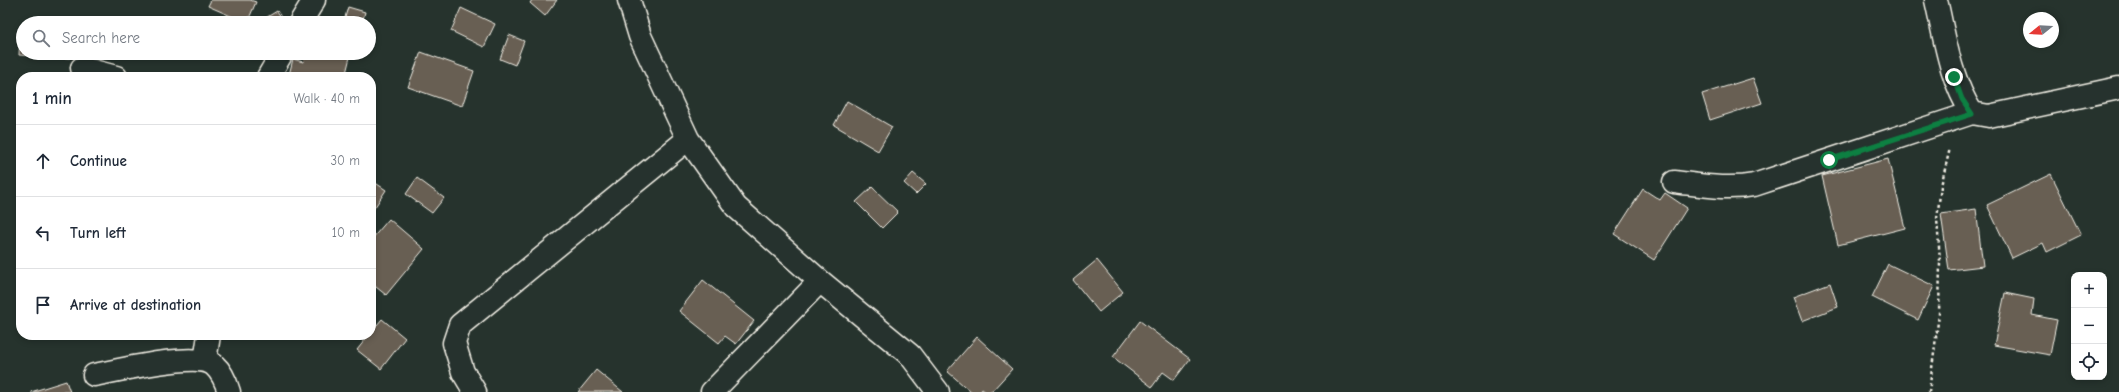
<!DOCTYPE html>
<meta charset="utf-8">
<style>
:root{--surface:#fff;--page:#f2f2f3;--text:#1f2937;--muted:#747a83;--line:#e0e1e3}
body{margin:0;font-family:"Comic Neue",sans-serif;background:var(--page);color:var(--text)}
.controls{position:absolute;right:12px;bottom:12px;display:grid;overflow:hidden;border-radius:8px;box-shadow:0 2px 6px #0003}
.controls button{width:36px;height:36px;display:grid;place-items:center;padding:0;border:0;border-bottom:1px solid var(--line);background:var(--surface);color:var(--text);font:20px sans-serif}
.compass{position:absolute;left:2023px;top:12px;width:36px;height:36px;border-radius:50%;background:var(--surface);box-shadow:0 2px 6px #0003;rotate:252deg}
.stop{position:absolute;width:12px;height:12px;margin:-9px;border:3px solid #0b8043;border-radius:50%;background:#fff}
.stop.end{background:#0b8043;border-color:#fff;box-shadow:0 1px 4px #0008}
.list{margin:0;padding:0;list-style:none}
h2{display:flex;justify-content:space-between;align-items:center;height:52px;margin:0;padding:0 16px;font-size:17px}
h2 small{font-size:13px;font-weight:400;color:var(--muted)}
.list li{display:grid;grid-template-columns:26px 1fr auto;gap:12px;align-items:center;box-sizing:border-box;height:72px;padding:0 16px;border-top:1px solid var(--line)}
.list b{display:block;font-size:15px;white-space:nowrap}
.list em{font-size:13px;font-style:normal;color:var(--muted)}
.icon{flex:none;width:22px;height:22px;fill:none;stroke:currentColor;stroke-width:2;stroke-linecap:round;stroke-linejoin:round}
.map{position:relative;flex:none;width:2119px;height:392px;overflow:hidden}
.search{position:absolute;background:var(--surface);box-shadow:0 2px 6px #0003;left:16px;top:16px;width:360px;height:44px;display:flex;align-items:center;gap:10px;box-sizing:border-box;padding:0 14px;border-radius:22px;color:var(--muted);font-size:15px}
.panel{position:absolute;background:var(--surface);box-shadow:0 2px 6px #0003;left:16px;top:72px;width:360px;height:268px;border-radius:16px}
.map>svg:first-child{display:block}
.building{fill:#685e52;stroke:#f4f1e8}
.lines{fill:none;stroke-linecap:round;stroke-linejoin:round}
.street-casing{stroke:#f4f1e8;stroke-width:25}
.path{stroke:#f4f1e8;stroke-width:2.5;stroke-dasharray:3 3;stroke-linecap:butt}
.street{stroke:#26332d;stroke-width:22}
.route{stroke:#0b8043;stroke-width:5}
</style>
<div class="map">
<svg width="2119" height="392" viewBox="0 0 2119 392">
<rect width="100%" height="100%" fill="#26332d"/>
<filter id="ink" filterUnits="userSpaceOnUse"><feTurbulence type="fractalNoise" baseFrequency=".025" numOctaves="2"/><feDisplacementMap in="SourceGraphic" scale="8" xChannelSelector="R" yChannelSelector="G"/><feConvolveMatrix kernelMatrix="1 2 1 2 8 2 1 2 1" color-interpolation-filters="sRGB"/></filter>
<g filter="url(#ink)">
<path class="building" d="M 211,0 L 250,0 L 256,2 L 247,23 L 208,6 Z
M 532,0 L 557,0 L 545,16 L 530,3 Z
M 348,7 L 365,12 L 362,23 L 344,21 Z
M 461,8 L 495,24 L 484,47 L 451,31 Z
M 277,11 L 285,23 L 259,23 L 259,22 Z
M 20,35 L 23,35 L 23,53 L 70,53 L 70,58 L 19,55 Z
M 509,35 L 524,41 L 515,65 L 500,59 Z
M 421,52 L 474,71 L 462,106 L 408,87 Z
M 306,53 L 335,53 L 350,57 L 345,77 L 296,77 L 289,75 L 293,59 L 303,62 Z
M 1753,78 L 1762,103 L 1710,120 L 1702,94 Z
M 847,101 L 892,127 L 878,151 L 834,125 Z
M 1888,159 L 1905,228 L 1838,245 L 1822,176 Z
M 913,173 L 926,184 L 916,194 L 904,183 Z
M 2051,174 L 2081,235 L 2047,252 L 2043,243 L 2012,258 L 1987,205 Z
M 417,178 L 444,198 L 432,213 L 406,194 Z
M 371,180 L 386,190 L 371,213 Z
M 872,187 L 898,212 L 882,228 L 856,202 Z
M 1643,189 L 1660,200 L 1665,193 L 1687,208 L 1654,260 L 1614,234 Z
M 1976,209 L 1983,266 L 1949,270 L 1941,214 Z
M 389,219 L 424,249 L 386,295 L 371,283 L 371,240 Z
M 1097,260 L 1123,292 L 1099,312 L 1073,280 Z
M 1888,264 L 1934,286 L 1918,320 L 1872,297 Z
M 703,280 L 754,321 L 736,344 L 725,336 L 719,343 L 679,311 Z
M 1830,283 L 1838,307 L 1802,321 L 1793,297 Z
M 2005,293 L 2034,299 L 2032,315 L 2057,320 L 2050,355 L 1994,345 Z
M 382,319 L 405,338 L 381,369 L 357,350 L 369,335 L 371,335 L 371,332 Z
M 1140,321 L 1190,359 L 1174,380 L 1163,372 L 1152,387 L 1113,357 Z
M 977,337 L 1012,369 L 991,392 L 986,392 L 982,389 L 980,392 L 971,392 L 947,371 Z
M 596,370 L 623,392 L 578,392 Z
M 66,381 L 70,392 L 31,392 Z"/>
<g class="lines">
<g class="street-casing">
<path id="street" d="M 629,0 L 640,36 L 688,139 L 736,207 L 820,281 L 910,355 L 938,392
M 1936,0 C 1945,39 1950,79 1972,113 L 1989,116 L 2119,88
M 300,23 L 314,0
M 82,68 L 116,77
M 268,77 L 282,53
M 1674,182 C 1701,185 1727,190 1754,185 L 1972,113
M 205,361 L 209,335
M 94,375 C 116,371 197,351 214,365 C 222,372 226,382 229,392
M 475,392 L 463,372 L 454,343 L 460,325 L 688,139
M 712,392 L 820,281"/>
</g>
<path class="path" d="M 1929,392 L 1939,314 L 1940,261 L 1937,219 L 1941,186 L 1950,148"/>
<use href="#street" class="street"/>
</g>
</g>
<g class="lines" filter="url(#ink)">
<path class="route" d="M 1829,160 L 1972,114 L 1962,99 L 1954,77"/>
</g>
</svg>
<div class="controls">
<button>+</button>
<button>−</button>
<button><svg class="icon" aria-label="locate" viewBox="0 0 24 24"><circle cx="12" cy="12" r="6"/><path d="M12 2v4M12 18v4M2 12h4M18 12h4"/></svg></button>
</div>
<svg class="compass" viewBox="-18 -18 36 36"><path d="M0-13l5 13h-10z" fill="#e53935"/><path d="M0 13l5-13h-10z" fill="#747a83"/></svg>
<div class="stop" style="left:1829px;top:160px"></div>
<div class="stop end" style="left:1954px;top:77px"></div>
<div class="search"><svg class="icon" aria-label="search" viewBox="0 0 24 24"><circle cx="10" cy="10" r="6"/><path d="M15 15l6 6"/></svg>Search here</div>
<section class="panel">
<h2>1 min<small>Walk · 40 m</small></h2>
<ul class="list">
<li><svg class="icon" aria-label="ahead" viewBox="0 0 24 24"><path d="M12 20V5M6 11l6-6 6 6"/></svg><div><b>Continue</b></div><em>30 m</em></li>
<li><svg class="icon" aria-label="left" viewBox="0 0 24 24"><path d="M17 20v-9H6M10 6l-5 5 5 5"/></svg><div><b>Turn left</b></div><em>10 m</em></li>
<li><svg class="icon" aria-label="arrive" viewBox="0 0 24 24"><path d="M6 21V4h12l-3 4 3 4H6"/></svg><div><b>Arrive at destination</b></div></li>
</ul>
</section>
</div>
